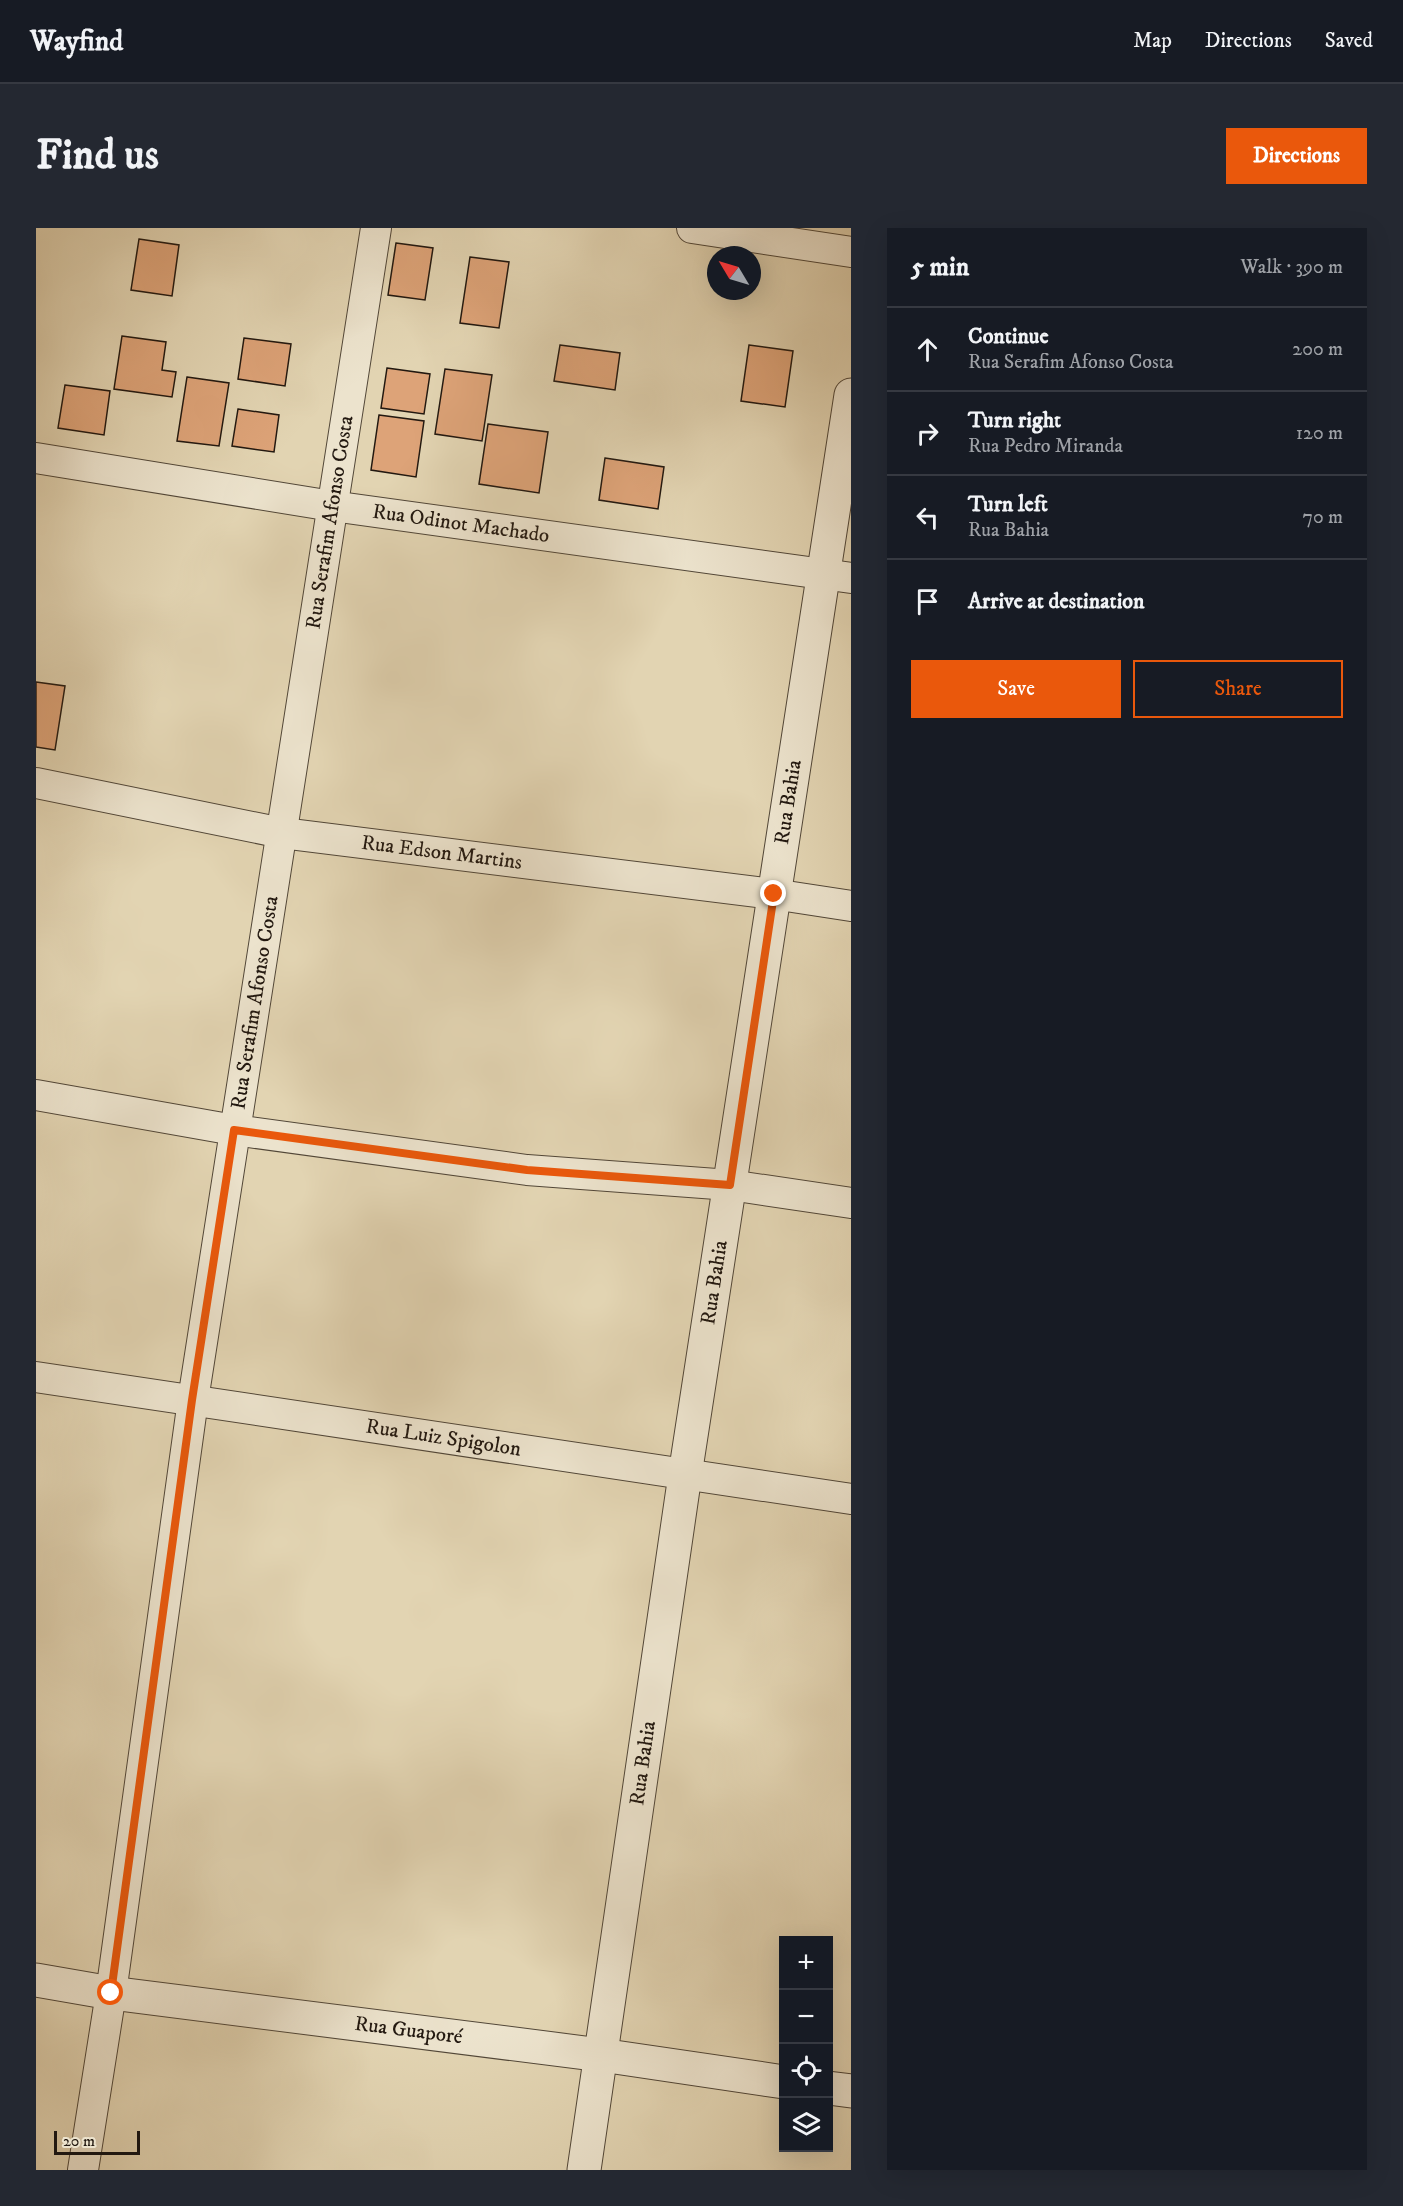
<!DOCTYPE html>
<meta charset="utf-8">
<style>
:root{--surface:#171b24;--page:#242831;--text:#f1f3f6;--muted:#9ea1a6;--line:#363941;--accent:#ea580c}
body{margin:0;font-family:"IM FELL DW Pica",serif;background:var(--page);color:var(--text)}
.controls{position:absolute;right:18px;bottom:18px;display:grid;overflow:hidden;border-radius:0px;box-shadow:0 6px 24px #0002}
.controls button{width:54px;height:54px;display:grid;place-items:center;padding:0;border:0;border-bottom:2px solid var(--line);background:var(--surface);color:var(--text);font:30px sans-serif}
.compass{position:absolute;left:671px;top:18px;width:54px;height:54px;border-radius:50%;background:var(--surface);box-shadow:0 6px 24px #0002;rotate:308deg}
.scale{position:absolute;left:18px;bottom:15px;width:86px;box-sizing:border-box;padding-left:6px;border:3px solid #221810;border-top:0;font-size:16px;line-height:21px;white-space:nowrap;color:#221810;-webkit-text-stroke:4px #ece3cd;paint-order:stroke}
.stop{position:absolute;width:18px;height:18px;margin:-14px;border:4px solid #ea580c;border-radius:50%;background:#fff}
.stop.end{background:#ea580c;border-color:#fff;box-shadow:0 2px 6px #0008}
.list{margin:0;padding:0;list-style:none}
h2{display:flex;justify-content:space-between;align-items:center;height:78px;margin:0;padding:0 24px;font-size:26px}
h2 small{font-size:20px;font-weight:400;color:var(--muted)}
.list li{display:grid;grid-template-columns:39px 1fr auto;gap:18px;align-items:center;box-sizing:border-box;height:84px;padding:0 24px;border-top:2px solid var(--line)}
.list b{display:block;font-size:22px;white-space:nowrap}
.list p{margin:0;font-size:20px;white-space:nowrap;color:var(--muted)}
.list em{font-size:20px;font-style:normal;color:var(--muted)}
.actions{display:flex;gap:12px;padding:18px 24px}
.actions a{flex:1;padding:14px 0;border:2px solid var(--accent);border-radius:0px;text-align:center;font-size:21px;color:var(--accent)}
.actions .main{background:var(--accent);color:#fff}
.icon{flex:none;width:33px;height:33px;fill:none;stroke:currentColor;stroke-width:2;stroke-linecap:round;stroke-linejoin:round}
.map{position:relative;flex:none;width:815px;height:1942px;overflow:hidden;border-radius:0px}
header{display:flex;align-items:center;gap:36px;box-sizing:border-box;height:84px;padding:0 30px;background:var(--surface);border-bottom:2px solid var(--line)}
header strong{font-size:28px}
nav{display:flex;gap:33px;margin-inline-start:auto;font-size:21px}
.intro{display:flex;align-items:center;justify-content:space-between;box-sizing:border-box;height:144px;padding:0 36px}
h1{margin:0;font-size:42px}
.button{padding:15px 27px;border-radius:0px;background:var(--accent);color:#fff;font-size:21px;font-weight:700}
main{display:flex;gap:36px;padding:0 36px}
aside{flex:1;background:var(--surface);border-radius:0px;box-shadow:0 6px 24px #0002}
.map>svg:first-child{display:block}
.building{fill:#dda378;stroke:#221810;stroke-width:1.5}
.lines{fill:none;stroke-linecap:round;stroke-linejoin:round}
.minor-casing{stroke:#524738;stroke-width:32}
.tertiary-casing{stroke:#524738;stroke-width:35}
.minor{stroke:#ece3cd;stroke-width:30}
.tertiary{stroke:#ece3cd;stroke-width:33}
.route{stroke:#ea580c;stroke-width:8}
.labels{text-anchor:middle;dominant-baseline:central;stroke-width:4.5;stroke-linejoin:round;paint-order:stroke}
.street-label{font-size:21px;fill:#221810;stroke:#ece3cd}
</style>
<header>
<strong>Wayfind</strong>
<nav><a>Map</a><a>Directions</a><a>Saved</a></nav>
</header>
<div class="intro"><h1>Find us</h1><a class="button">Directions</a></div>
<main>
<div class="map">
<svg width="815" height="1942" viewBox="0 0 815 1942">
<rect width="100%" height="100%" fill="#e2d4b2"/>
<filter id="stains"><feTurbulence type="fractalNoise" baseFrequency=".00333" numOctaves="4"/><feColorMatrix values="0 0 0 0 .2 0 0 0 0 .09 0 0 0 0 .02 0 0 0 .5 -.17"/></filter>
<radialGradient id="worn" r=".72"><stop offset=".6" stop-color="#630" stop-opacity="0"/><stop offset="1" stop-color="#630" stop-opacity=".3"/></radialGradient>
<path class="building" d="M 103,11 L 143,17 L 136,68 L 95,62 Z
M 360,15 L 397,20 L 389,72 L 352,67 Z
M 434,29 L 473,34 L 463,100 L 424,95 Z
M 86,108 L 130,114 L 126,142 L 140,144 L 136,169 L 78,161 Z
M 208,110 L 255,116 L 249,158 L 202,151 Z
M 524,117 L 584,125 L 579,162 L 518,153 Z
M 713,117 L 757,123 L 749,179 L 705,173 Z
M 351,140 L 394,146 L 388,186 L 345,180 Z
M 409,141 L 456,147 L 446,213 L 399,206 Z
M 151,149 L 193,155 L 183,218 L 141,213 Z
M 29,157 L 74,163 L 68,207 L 22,200 Z
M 202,181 L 243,187 L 238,224 L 196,218 Z
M 343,187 L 388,193 L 380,249 L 335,242 Z
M 452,196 L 512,204 L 503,265 L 443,256 Z
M 569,230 L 628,239 L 622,281 L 563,272 Z
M 0,454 L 29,458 L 19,522 L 0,519 Z"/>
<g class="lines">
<g class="minor-casing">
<g id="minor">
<path d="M 656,0 L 815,24"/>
<path id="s1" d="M 0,230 L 296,278 L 815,350"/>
<path id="s2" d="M 0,555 L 246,605 L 737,666 L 815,678"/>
<path d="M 0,867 L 198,902 L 491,942 L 694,957 L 815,975"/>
<path id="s3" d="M 0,1149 L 815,1271"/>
<path id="s4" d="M 47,1942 L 75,1765 L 157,1172 L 340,0"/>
</g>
</g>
<g class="tertiary-casing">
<g id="tertiary">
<path id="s5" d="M 0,1752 L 75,1765 L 565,1827 L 748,1854"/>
<path d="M 792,1860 L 815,1863"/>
<path id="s6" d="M 548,1942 L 649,1247 L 815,167"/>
</g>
</g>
<use href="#minor" class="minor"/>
<use href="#tertiary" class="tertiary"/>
</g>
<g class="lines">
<path class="route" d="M 75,1765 L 156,1172 L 198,902 L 491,942 L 694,957 L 738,666"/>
</g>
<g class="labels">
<g class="street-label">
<text stroke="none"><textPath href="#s4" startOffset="1666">Rua Serafim Afonso Costa</textPath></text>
<text stroke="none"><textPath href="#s1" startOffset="430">Rua Odinot Machado</textPath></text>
<text stroke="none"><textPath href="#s6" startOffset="1383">Rua Bahia</textPath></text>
<text stroke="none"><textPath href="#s2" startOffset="412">Rua Edson Martins</textPath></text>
<text stroke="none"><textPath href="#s4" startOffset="1180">Rua Serafim Afonso Costa</textPath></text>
<text stroke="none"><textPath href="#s6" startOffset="897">Rua Bahia</textPath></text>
<text stroke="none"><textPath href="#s3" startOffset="412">Rua Luiz Spigolon</textPath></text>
<text stroke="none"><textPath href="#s6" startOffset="411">Rua Bahia</textPath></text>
<text stroke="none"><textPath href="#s5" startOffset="376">Rua Guaporé</textPath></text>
</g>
</g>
<rect width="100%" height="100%" filter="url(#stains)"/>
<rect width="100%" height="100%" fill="url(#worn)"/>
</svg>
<div class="controls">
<button>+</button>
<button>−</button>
<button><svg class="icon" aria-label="locate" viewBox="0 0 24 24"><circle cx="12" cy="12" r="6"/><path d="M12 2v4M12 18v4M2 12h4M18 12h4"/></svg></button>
<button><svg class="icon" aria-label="layers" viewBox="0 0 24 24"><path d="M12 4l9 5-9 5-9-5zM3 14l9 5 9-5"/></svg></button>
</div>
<svg class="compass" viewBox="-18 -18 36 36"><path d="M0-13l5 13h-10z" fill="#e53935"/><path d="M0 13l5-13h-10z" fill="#9ea1a6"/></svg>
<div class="scale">20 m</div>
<div class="stop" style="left:75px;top:1765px"></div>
<div class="stop end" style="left:738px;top:666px"></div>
</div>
<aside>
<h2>5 min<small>Walk · 390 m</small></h2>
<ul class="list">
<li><svg class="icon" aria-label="ahead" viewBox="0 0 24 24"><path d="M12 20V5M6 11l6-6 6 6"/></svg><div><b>Continue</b><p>Rua Serafim Afonso Costa</p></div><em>200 m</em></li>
<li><svg class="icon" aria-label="right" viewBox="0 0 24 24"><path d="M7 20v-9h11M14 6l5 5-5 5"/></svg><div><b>Turn right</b><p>Rua Pedro Miranda</p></div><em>120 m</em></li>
<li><svg class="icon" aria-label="left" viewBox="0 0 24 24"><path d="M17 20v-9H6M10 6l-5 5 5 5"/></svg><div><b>Turn left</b><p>Rua Bahia</p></div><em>70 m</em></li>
<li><svg class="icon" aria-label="arrive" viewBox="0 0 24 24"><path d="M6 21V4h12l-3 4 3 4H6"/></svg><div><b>Arrive at destination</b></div></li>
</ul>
<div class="actions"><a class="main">Save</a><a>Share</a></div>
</aside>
</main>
